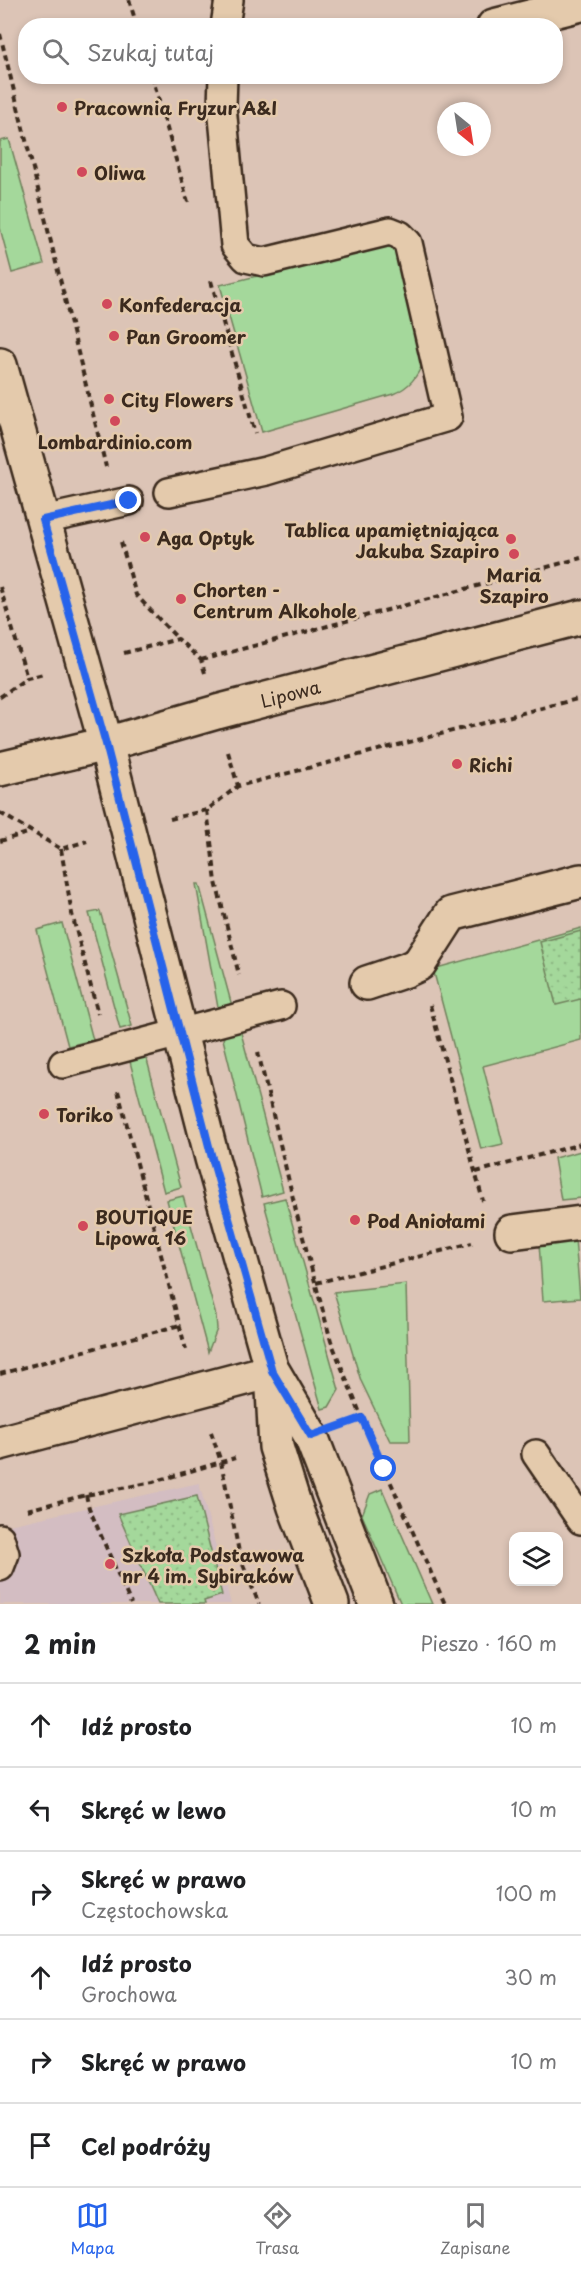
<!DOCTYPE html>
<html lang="pl">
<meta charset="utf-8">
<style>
:root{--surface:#fff;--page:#f6f6f6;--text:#202124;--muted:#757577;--line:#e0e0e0;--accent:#2563eb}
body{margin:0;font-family:"Playpen Sans",sans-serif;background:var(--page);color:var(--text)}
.controls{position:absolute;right:18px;bottom:18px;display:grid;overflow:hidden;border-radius:12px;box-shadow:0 3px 9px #0003}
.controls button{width:54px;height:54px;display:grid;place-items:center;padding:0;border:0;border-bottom:2px solid var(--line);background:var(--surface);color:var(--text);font:30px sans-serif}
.compass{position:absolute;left:437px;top:102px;width:54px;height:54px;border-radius:50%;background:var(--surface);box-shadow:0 3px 9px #0003;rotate:150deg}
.stop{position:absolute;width:18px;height:18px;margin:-14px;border:4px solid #2563eb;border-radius:50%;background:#fff}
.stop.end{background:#2563eb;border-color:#fff;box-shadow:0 2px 6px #0008}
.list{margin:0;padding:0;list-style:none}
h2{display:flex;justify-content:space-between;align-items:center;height:78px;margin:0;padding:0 24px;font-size:26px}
h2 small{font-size:20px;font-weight:400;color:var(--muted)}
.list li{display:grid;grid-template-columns:39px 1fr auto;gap:18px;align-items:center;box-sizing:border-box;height:84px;padding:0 24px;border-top:2px solid var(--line)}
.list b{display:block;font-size:22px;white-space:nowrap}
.list p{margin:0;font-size:20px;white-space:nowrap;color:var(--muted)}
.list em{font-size:20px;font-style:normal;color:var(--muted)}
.icon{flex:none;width:33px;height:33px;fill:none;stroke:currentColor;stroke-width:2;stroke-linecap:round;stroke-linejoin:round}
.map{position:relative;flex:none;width:581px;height:1604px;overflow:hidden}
.search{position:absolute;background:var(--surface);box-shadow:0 3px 9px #0003;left:18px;right:18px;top:18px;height:66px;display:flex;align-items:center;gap:15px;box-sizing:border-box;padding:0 21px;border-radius:24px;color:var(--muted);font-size:22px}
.sheet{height:582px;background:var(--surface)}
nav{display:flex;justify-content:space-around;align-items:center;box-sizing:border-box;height:84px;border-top:2px solid var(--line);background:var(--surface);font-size:16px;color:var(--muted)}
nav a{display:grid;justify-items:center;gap:3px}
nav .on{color:var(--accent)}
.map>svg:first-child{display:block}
.built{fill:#d3bdc2}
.green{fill:#a4d89b;stroke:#70815c;stroke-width:1.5}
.park{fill:url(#park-dots);stroke:#70815c;stroke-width:1.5}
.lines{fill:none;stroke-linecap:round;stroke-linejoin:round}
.service-casing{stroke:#3b2a1e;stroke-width:32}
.minor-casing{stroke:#3b2a1e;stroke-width:38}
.tertiary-casing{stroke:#3b2a1e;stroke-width:38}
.path{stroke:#3b2a1e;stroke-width:4;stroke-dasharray:6 4.5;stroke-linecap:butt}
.service{stroke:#e4caac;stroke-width:27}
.minor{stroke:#e4caac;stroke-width:33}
.tertiary{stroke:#e4caac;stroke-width:33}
.route{stroke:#2563eb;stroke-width:8}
.poi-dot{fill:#d1495b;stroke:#e4caac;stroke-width:2}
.labels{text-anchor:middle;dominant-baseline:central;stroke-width:5;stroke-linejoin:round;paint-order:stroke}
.poi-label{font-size:18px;font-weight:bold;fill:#3b2a1e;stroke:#e4caac;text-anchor:start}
.street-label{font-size:18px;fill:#3b2a1e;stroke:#e4caac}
</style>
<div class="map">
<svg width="581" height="1604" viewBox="0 0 581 1604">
<defs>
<pattern id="park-dots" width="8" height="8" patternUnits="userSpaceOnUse" patternTransform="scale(1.5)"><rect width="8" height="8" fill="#a4d89b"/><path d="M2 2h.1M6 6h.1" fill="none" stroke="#8eba85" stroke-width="1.8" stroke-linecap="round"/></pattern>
</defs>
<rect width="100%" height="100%" fill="#dcc4b6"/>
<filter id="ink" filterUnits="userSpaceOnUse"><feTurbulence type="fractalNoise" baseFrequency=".0167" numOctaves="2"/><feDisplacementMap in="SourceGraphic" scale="12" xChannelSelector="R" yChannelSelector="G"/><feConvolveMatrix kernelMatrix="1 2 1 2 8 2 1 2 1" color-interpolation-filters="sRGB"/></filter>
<g filter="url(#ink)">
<path class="built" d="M 199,1483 L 231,1604 L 0,1604 L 0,1527 Z"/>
<path class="green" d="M 9,139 L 44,264 L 12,273 L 0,228 L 0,141 Z
M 383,245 L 398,252 L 424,361 C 417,377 410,387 393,394 L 262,432 L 220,285 Z
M 196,884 L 199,884 L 232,1006 L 221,1009 L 218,1008 Z
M 100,911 L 132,1026 L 120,1029 L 89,913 Z
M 62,923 L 93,1040 L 68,1046 L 37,930 Z
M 581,928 L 581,1040 L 483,1066 L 503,1144 L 481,1149 L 433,969 Z
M 240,1029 L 283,1191 L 262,1197 L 223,1039 L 227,1032 Z
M 137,1055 L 147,1060 L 181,1187 L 164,1192 L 129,1058 Z
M 581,1151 L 581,1198 L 561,1200 L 554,1158 Z
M 183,1196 L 216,1316 L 217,1329 L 208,1352 L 167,1200 Z
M 285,1198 L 339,1390 L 329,1407 L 322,1409 L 264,1203 Z
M 575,1239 L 580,1298 L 543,1301 L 539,1243 Z
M 406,1284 L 410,1441 L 390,1441 L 361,1381 L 334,1292 Z
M 382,1489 L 432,1604 L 401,1604 L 362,1515 L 370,1494 Z"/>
<path class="park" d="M 581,931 L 581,999 L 556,1005 L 540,942 Z
M 197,1496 L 222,1595 L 204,1601 L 205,1604 L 158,1604 L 118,1514 Z"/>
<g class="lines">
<g class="service-casing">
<path id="service" d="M 225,26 L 229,0
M 169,492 L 266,471 L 448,417 L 408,243 L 400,235 L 390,231 L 264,262 L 246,258 L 235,245 L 222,106 L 223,76
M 43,520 L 129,501
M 63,1064 L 281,1006
M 536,1454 L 581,1520
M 0,1538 L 5,1554 L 0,1567"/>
</g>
<g class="minor-casing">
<path id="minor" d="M 494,26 L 581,4
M 367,983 L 406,970 L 419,964 L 451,914 L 581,881
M 512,1232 L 581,1223
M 0,1443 L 272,1371"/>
</g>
<g class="tertiary-casing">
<g id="tertiary">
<path d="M 0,365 L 106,744 L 212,1158 L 272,1371 L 276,1447 L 295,1507 L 332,1604"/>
<path id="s1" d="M 0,769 L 106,744 L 217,712 L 581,617"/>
<path d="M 274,1373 L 311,1436 L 376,1604"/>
</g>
</g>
<path class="path" d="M 129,0 L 137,26
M 0,34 L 106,467
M 152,76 L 188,202
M 211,281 L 255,433
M 121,542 L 136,595 L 178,639
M 0,587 L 27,678
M 124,653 L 178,639 L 201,660 L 205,673
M 201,660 L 581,558
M 0,697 L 27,678 L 44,674
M 228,752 L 238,786
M 207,810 L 216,882 L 239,975
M 0,813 L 61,849 L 87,841
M 170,819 L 207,810 L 238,786 L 581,698
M 0,841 L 31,832
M 61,849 L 72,914 L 98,1014
M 430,1005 L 483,1201
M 258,1052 L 297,1215 L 331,1341 L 362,1418 L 445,1604
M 118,1091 L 186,1350
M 476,1172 L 581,1144
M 316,1283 L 472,1243
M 0,1374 L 180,1325
M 211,1432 L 221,1462 L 240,1557 L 259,1604
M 86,1495 L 89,1508 L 131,1604
M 27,1510 L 86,1495 L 153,1482 L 235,1458"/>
<use href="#service" class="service"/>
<use href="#minor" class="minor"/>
<use href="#tertiary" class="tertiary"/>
</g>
</g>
<g class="lines" filter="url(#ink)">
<path class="route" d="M 129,501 L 43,520 L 106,744 L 212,1158 L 272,1371 L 311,1436 L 362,1418 L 384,1469"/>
</g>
<g class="poi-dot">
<circle cx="62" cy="107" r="6"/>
<circle cx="82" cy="172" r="6"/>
<circle cx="107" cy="304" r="6"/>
<circle cx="114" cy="336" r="6"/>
<circle cx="109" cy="399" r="6"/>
<circle cx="115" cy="421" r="6"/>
<circle cx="145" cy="537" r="6"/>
<circle cx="511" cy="539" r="6"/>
<circle cx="514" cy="554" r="6"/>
<circle cx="181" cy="599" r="6"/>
<circle cx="457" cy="764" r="6"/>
<circle cx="44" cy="1114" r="6"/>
<circle cx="355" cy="1220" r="6"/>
<circle cx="83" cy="1226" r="6"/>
<circle cx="110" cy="1564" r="6"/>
</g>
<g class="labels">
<g class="poi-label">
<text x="74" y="107">Pracownia Fryzur A&amp;I</text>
<text x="94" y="172">Oliwa</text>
<text x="119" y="304">Konfederacja</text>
<text x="126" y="336">Pan Groomer</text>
<text x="121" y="399">City Flowers</text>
<text x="115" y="441" text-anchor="middle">Lombardinio.com</text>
<text x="499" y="529" text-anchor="end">Tablica upamiętniająca<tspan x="499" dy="21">Jakuba Szapiro</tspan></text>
<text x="157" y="537">Aga Optyk</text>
<text x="514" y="574" text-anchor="middle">Maria<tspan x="514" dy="21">Szapiro</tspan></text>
<text x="193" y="589">Chorten -<tspan x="193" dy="21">Centrum Alkohole</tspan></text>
<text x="469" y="764">Richi</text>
<text x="56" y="1114">Toriko</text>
<text x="95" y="1216">BOUTIQUE<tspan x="95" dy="21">Lipowa 16</tspan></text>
<text x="367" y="1220">Pod Aniołami</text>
<text x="122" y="1554">Szkoła Podstawowa<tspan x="122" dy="21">nr 4 im. Sybiraków</tspan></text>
</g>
<g class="street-label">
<text stroke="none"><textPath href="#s1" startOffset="300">Lipowa</textPath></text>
</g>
</g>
</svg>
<div class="controls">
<button><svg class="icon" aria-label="layers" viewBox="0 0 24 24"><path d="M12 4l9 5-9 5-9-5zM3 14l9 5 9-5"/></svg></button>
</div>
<svg class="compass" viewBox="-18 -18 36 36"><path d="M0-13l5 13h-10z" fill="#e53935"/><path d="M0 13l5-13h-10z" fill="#757577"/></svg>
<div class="stop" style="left:384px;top:1469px"></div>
<div class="stop end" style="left:129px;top:501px"></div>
<div class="search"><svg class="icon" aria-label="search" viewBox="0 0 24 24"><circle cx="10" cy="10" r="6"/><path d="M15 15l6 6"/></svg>Szukaj tutaj</div>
</div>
<section class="sheet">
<h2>2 min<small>Pieszo · 160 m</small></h2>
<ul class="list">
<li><svg class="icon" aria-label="ahead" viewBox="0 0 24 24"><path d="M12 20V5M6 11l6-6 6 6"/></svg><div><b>Idź prosto</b></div><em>10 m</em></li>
<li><svg class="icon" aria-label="left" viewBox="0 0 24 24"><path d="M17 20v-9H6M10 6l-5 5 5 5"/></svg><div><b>Skręć w lewo</b></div><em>10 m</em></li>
<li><svg class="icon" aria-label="right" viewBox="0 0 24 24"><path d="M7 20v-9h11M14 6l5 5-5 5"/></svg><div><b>Skręć w prawo</b><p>Częstochowska</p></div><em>100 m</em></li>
<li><svg class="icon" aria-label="ahead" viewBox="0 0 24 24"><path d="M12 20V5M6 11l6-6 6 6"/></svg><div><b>Idź prosto</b><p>Grochowa</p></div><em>30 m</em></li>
<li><svg class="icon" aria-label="right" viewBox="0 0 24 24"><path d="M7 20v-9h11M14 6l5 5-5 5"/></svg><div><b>Skręć w prawo</b></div><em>10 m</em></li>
<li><svg class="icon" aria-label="arrive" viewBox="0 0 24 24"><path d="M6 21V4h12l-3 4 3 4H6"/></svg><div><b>Cel podróży</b></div></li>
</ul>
</section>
<nav>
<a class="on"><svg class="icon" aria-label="map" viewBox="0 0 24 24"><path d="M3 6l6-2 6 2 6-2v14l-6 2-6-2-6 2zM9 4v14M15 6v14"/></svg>Mapa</a>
<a><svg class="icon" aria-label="directions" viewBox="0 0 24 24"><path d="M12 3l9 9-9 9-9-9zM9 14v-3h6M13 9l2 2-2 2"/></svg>Trasa</a>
<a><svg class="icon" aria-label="saved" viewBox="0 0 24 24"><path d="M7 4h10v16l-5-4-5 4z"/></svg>Zapisane</a>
</nav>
